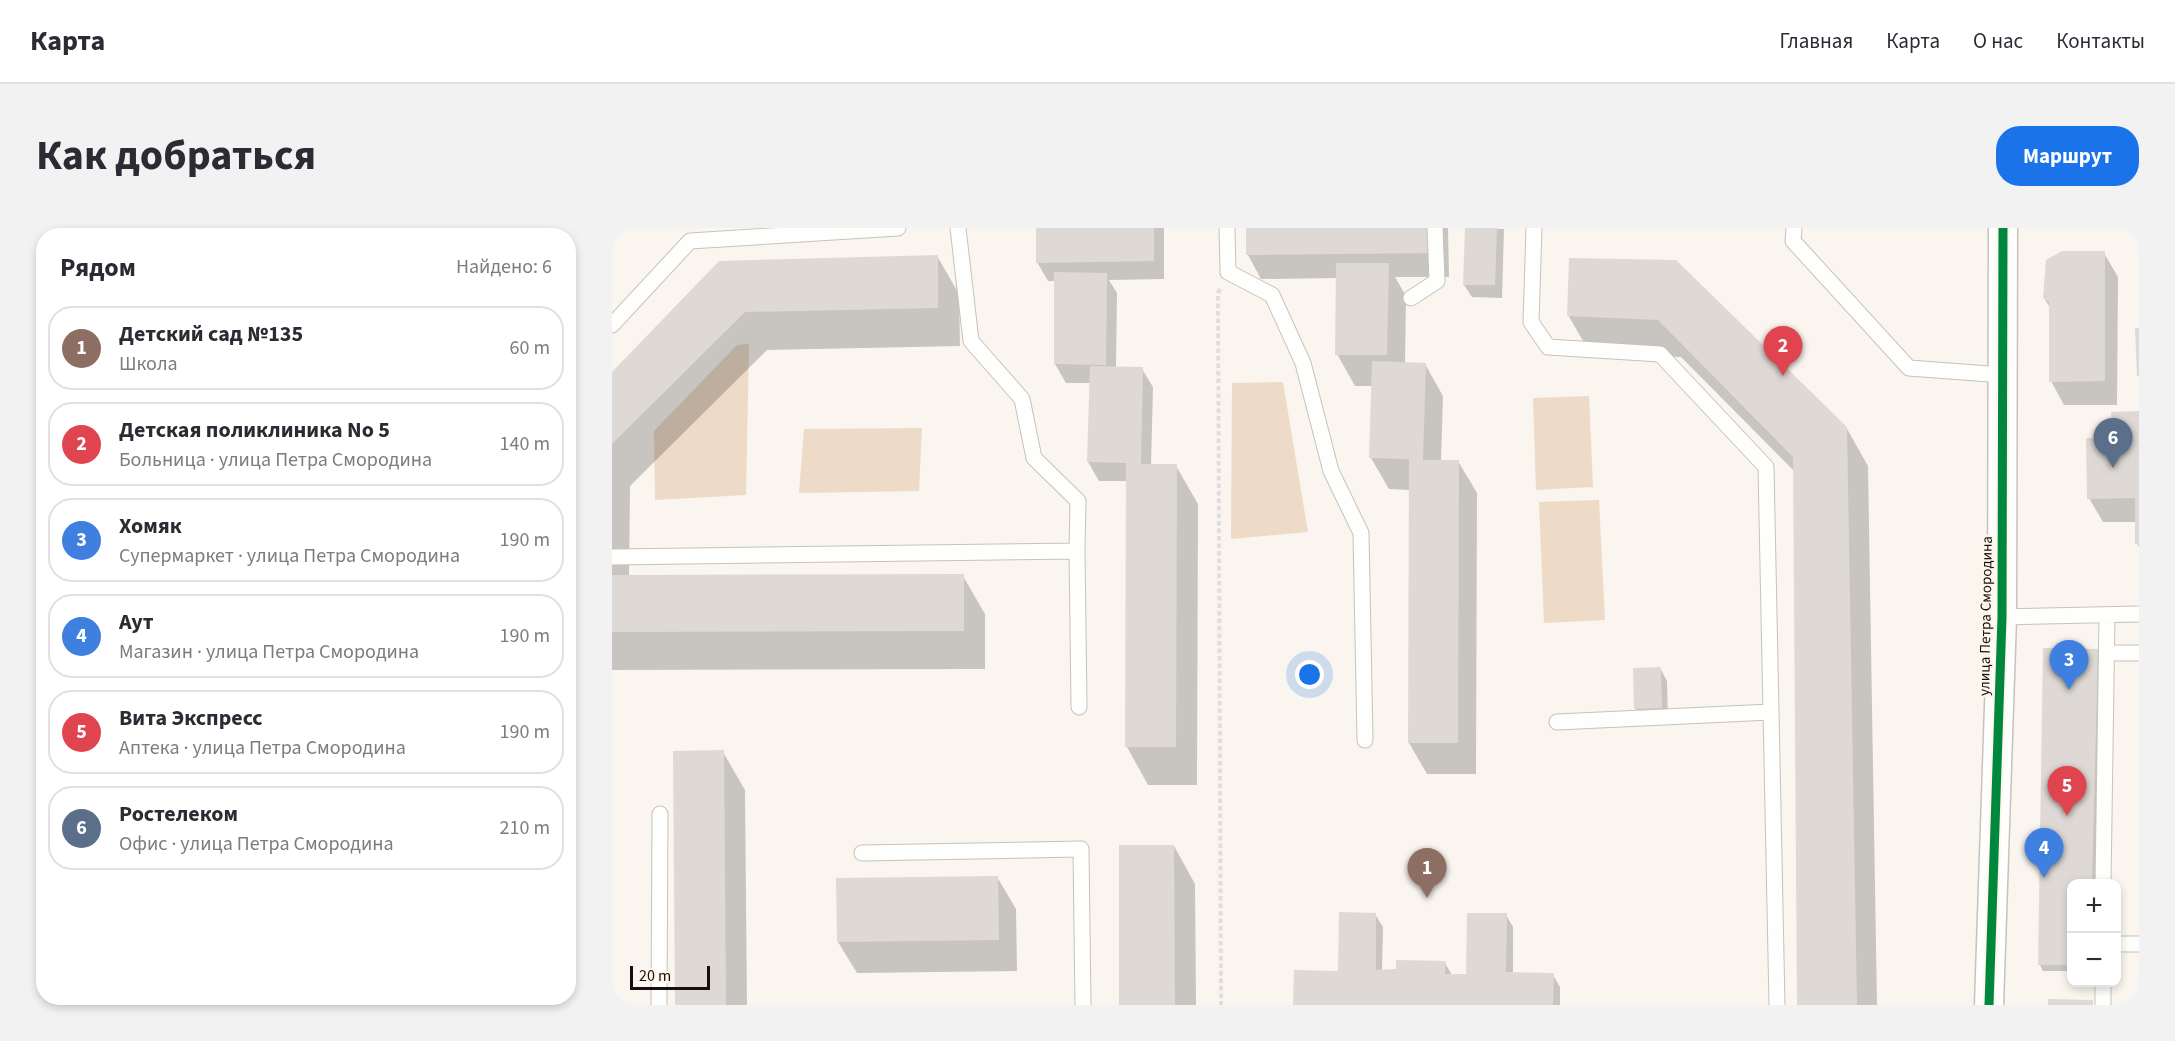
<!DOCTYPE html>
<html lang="ru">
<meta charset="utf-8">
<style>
:root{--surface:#fff;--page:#f2f2f3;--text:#2b2b33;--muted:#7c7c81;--line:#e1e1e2;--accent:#1a73e8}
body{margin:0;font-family:"Source Sans 3",sans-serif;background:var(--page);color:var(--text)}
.controls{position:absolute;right:18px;bottom:18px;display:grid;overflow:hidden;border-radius:12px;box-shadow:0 3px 9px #0003}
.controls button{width:54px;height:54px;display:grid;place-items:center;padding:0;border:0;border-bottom:2px solid var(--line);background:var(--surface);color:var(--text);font:30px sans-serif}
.scale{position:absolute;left:18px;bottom:15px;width:80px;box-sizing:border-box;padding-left:6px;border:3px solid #15100b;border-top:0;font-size:16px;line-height:21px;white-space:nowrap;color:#15100b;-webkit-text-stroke:4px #fef5eb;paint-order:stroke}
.you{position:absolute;left:698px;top:447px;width:21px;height:21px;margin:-15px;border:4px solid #fff;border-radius:50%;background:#1a73e8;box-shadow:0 0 0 9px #1a73e833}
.badge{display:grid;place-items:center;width:39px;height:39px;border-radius:50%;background:var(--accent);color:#fff;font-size:20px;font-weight:700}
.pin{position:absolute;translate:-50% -50px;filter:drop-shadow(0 2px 3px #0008)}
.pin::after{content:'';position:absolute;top:32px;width:21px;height:18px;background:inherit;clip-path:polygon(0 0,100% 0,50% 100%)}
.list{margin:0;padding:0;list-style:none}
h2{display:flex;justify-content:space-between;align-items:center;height:78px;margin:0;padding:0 24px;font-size:26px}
h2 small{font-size:20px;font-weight:400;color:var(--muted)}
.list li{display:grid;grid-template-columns:39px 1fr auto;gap:18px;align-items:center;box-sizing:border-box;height:84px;margin:0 12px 12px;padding:0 12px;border:2px solid var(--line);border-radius:24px}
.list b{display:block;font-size:22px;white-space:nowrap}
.list p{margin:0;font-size:20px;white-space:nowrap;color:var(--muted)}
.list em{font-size:20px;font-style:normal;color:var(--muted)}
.map{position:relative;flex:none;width:1527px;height:777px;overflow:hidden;border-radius:24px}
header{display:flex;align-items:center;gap:36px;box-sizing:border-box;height:84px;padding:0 30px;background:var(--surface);border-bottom:2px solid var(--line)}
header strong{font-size:28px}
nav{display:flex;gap:33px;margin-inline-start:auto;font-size:21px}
.intro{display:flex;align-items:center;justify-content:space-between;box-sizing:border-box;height:144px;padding:0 36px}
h1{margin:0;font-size:42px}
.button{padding:15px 27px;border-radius:24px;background:var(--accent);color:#fff;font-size:21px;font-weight:700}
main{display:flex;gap:36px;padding:0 36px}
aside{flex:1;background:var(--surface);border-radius:24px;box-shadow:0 3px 9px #0003}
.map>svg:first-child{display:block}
.green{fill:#eddbc8}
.shadow{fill:#0003}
.building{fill:#ded9d4}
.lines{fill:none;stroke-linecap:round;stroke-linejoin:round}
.service-casing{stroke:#c7c2bc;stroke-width:17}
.minor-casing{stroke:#c7c2bc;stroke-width:31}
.path{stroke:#e0dedc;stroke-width:4;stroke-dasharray:4.5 3;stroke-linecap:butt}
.service{stroke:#fefefd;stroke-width:15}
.minor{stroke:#fefefd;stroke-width:28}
.cycleway-casing{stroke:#fef5eb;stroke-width:13}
.cycleway{stroke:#00873e;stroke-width:9}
.labels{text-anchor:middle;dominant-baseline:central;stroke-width:5;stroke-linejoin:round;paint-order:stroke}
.street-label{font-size:15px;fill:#15100b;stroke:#fef5eb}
</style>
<header>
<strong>Карта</strong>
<nav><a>Главная</a><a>Карта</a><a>О нас</a><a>Контакты</a></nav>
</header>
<div class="intro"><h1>Как добраться</h1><a class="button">Маршрут</a></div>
<main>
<aside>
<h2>Рядом<small>Найдено: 6</small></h2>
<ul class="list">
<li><span class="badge" style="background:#8d6e63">1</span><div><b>Детский сад №135</b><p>Школа</p></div><em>60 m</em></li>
<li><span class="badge" style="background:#e0444e">2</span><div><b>Детская поликлиника No 5</b><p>Больница · улица Петра Смородина</p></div><em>140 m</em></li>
<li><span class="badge" style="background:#3f7fe0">3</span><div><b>Хомяк</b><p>Супермаркет · улица Петра Смородина</p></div><em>190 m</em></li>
<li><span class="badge" style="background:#3f7fe0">4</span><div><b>Аут</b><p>Магазин · улица Петра Смородина</p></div><em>190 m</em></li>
<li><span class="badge" style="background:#e0444e">5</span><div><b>Вита Экспресс</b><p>Аптека · улица Петра Смородина</p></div><em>190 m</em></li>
<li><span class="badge" style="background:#5c6f8a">6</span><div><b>Ростелеком</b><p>Офис · улица Петра Смородина</p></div><em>210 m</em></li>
</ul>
</aside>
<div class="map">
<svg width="1527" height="777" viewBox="0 0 1527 777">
<rect width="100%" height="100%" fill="#faf5ef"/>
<path class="green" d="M 137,116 L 134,267 L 43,272 L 42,203 L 125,117 Z
M 671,154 L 696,304 L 619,311 L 620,155 Z
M 977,168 L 981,259 L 924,262 L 921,170 Z
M 310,200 L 307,263 L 187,265 L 192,201 Z
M 987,272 L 993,392 L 932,395 L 927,274 Z"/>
<path class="shadow" d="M 426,0 L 552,0 L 552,51 L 497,52 L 505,65 L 504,140 L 530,141 L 541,159 L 539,238 L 564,238 L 586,276 L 585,557 L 536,557 L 515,519 L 516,253 L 487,253 L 476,234 L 479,155 L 454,155 L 443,136 L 444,53 L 436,53 L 425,34 Z
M 635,0 L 836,0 L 837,49 L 783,49 L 794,68 L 793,136 L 813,136 L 831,168 L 829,233 L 846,233 L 865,265 L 864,546 L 815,546 L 797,515 L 798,262 L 777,261 L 759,230 L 761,158 L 743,158 L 725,126 L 725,50 L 649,51 L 636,27 Z
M 854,0 L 892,1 L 890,70 L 860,69 L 852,57 Z
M 1492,25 L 1506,49 L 1505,177 L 1452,177 L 1439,153 L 1439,81 L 1432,70 Z
M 325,28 L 347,66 L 348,118 L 155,122 L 18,258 L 17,349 L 351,348 L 373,386 L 373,441 L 0,442 L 0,146 L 108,35 Z
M 959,31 L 1234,199 L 1256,238 L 1265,777 L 1187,777 L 1183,244 L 1069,129 L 978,125 L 956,87 Z
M 1527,185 L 1527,319 L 1525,315 L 1525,294 L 1491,294 L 1477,270 L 1501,211 Z
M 1432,422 L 1485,422 L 1488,428 L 1483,656 L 1460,656 L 1460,743 L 1431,743 L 1428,737 Z
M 1048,440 L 1055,453 L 1056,493 L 1031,494 L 1024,481 L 1022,441 Z
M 111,524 L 133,562 L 135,777 L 64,777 Z
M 562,618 L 583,656 L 584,777 L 509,777 Z
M 385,649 L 404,681 L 405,743 L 245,745 L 226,714 Z
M 763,686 L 771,699 L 770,743 L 833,735 L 840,747 L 856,748 L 894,687 L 901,699 L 901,746 L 941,747 L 948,759 L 948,777 L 683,777 L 728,744 Z"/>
<path class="building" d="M 424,0 L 542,0 L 542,33 L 424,35 Z
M 634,0 L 824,0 L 824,25 L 634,27 Z
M 853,0 L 885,0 L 883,57 L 851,57 Z
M 1450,23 L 1493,23 L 1493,153 L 1437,154 L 1437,74 L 1431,70 L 1434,32 Z
M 326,27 L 326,80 L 133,84 L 0,216 L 0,144 L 107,33 Z
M 957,30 L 1064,32 L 1235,199 L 1245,777 L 1185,777 L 1181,229 L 1046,92 L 955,88 Z
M 724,35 L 777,35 L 775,127 L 723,127 Z
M 442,44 L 495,45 L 494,137 L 442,136 Z
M 1523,100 L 1527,100 L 1527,148 L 1525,148 Z
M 760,133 L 814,135 L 811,232 L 847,232 L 846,515 L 796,515 L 797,231 L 757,230 Z
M 478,138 L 531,139 L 529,236 L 565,236 L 564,519 L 513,519 L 514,235 L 475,234 Z
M 1527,183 L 1527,316 L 1523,316 L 1523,270 L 1475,271 L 1474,210 L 1500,210 L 1499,184 Z
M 352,346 L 352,403 L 0,404 L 0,347 Z
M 1431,420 L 1486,421 L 1480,656 L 1460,656 L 1460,737 L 1426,737 Z
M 1049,439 L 1050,480 L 1022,481 L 1021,440 Z
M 112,522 L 114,777 L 63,777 L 61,523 Z
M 507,617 L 562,617 L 563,777 L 507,777 Z
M 386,648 L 387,712 L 225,714 L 224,650 Z
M 727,684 L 764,685 L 764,742 L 784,741 L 784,732 L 834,733 L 833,746 L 854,746 L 855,685 L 895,685 L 894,744 L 942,745 L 941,777 L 681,777 L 682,742 L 726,743 Z
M 1436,771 L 1481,772 L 1481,777 L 1436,777 Z"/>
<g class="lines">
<g class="service-casing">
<path id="service" d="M 346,0 L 359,113 L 410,171 L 422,230 L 466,273 L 465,323
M 615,0 L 616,44 L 660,67 L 691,135 L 719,243 L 749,305 L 753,512
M 922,0 L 919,94 L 936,119 L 1048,126 L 1154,239 L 1165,777
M 1182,0 L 1181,13 L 1297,140 L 1391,147
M 799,70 L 825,53 L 823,0
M 0,97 L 78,13 L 286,0
M 0,329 L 465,323 L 467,479
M 1390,389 L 1527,386
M 1495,425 L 1527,425
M 945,494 L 1159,484
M 250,625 L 469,621 L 471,777
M 1491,656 L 1495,387
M 1504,716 L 1527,716
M 1491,754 L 1491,777
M 47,777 L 48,586"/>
</g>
<g class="minor-casing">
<path id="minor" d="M 1377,777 L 1390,389 L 1391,0"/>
</g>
<path class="path" d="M 608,61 L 606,65 L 609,777"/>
<use href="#service" class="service"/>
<use href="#minor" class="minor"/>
<g class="cycleway-casing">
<path id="cycleway" d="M 1377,777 L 1390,389 L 1391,0"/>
</g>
<use href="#cycleway" class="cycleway"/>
</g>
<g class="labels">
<g class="street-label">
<text transform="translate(1374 388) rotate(-89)">улица Петра Смородина</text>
</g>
</g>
</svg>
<div class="controls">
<button>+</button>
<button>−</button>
</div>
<div class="scale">20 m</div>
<div class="you"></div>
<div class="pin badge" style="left:815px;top:670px;background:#8d6e63">1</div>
<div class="pin badge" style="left:1171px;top:148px;background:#e0444e">2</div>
<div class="pin badge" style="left:1457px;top:462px;background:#3f7fe0">3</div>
<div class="pin badge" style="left:1432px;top:650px;background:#3f7fe0">4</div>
<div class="pin badge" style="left:1455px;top:588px;background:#e0444e">5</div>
<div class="pin badge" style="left:1501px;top:240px;background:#5c6f8a">6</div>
</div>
</main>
